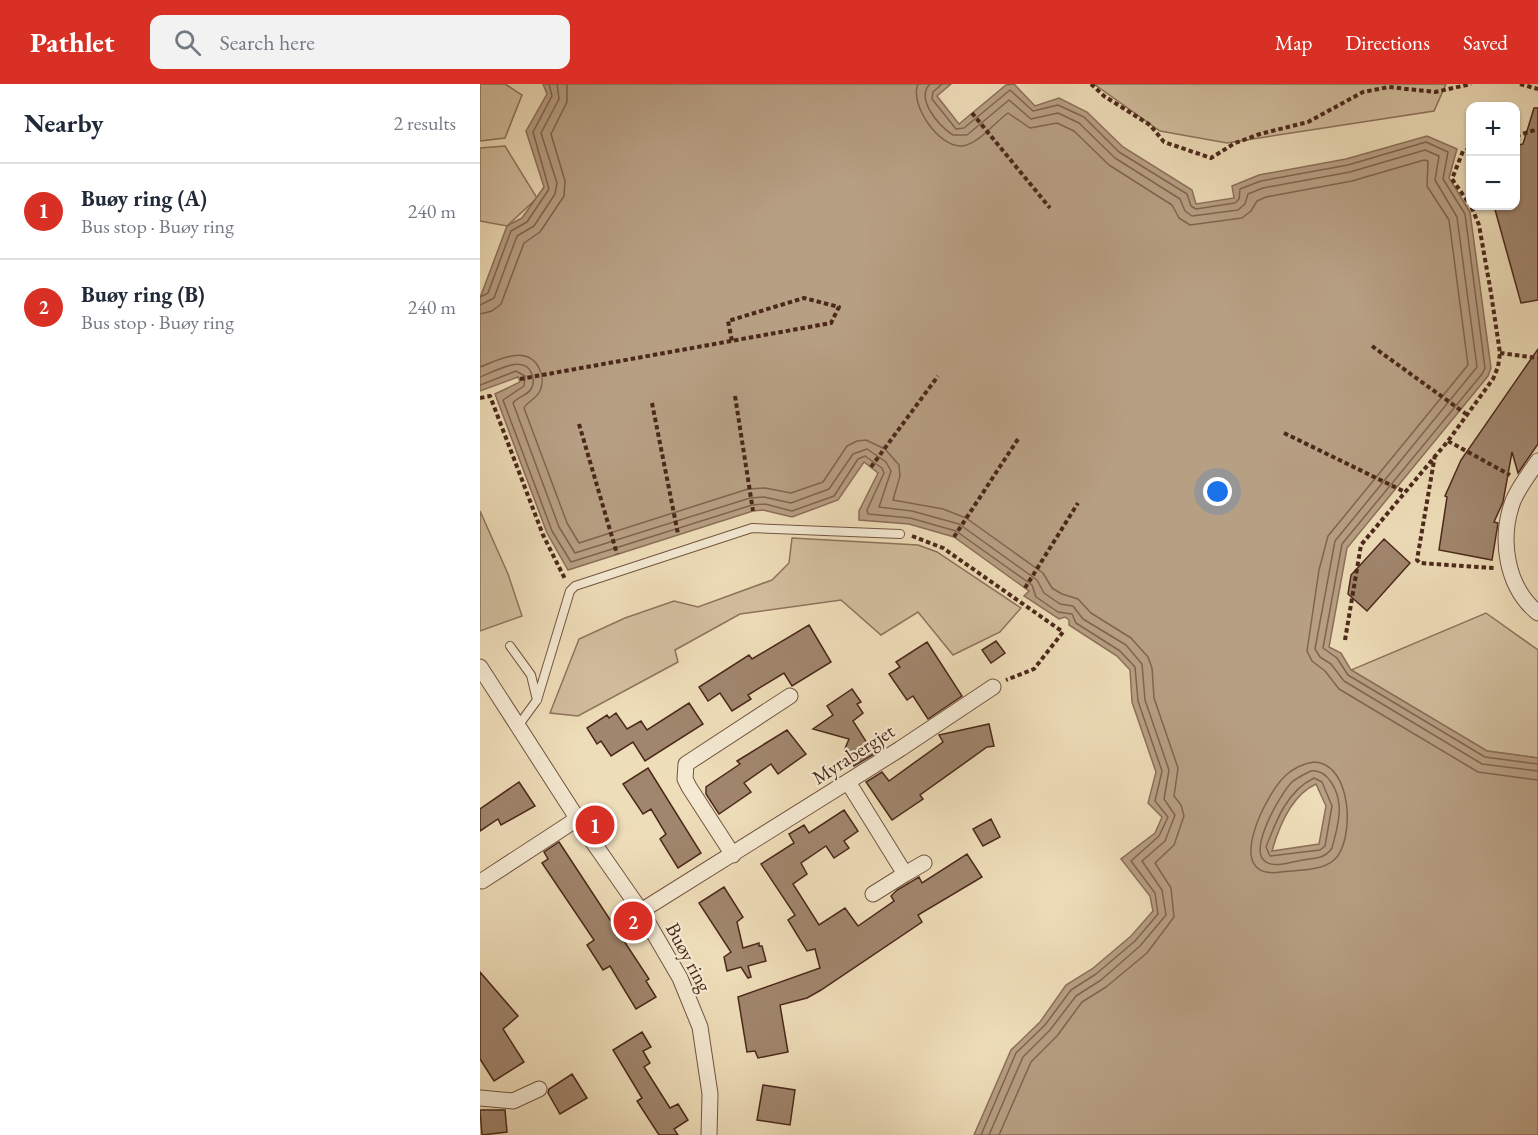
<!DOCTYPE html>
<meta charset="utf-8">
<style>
:root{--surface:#fff;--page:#f2f2f3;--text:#1f2937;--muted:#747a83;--line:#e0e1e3;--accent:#d93025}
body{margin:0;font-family:"EB Garamond",serif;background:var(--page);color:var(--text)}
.controls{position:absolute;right:18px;top:18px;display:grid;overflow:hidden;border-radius:12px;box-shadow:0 2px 4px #0004}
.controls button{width:54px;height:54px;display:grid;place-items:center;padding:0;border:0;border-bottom:2px solid var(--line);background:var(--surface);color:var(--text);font:30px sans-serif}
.you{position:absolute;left:738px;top:408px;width:21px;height:21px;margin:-15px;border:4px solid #fff;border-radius:50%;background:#1a73e8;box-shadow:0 0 0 9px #1a73e833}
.badge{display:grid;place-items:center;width:39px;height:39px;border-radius:50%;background:var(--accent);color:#fff;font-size:20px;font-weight:700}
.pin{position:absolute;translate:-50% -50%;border:3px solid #fff;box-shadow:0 2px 6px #0006}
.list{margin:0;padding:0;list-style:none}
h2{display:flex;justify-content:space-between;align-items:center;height:78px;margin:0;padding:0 24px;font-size:26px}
h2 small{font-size:20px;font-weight:400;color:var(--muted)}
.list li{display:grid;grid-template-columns:39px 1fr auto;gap:18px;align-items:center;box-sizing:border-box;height:96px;padding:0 24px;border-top:2px solid var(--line)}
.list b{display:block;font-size:22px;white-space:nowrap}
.list p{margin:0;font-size:20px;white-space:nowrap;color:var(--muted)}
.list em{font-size:20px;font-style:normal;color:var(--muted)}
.icon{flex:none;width:33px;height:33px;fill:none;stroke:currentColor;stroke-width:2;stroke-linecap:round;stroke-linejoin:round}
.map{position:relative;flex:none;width:1058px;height:1051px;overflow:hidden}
header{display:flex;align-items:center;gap:36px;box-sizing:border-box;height:84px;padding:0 30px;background:var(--accent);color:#fff}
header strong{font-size:28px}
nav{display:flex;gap:33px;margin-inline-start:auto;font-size:21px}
.search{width:420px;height:54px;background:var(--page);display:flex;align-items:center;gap:15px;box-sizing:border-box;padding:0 21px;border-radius:12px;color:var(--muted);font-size:22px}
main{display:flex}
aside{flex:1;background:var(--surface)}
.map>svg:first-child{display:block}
.green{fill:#d2be9e;stroke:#8e735c;stroke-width:1.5}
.water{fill:#b79f83;stroke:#8c6f59;stroke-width:1.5;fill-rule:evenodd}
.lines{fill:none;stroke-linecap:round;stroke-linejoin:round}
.shore{stroke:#81644e;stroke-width:1.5}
.building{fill:#a0866d;stroke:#4b281a;stroke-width:1.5}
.lane-casing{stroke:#745542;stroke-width:10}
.street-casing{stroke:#745542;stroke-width:17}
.path{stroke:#4b281a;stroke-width:4;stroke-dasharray:4.5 3;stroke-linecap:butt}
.lane{stroke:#f4e9d2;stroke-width:8}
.street{stroke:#f4e9d2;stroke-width:15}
.labels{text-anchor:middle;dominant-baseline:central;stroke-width:4.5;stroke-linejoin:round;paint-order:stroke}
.street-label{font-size:20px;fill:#4b281a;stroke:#f4e9d2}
</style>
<header>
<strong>Pathlet</strong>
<div class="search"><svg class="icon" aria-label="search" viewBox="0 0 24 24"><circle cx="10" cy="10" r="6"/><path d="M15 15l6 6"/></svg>Search here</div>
<nav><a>Map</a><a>Directions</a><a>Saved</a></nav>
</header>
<main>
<aside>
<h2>Nearby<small>2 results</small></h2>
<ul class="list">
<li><span class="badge">1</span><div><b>Buøy ring (A)</b><p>Bus stop · Buøy ring</p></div><em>240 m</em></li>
<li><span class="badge">2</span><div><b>Buøy ring (B)</b><p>Bus stop · Buøy ring</p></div><em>240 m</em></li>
</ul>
</aside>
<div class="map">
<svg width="1058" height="1051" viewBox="0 0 1058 1051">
<rect width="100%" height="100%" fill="#eeddb9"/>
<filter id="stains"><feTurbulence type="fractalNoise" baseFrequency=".00333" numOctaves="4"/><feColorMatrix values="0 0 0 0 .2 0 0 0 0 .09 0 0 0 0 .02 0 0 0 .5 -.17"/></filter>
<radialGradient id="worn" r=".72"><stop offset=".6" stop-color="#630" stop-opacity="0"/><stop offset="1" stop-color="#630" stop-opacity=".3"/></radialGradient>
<path class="green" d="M 0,0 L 25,0 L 42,11 L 25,54 L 0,57 Z
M 614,0 L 966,0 L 954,27 L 747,59 L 680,47 Z
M 25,62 L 57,114 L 27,142 L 0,137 L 0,64 Z
M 0,427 L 28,490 L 42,532 L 0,547 Z
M 312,454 L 438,461 L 457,468 L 541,524 L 520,548 L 473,571 L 438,528 L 401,551 L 361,516 L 260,530 L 195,566 L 198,578 L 98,632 L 70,629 L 99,555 L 145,534 L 194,517 L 218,523 L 292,496 L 309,479 Z
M 1006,529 L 1058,566 L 1058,674 L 1007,667 L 871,586 Z"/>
<path class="water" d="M 63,0 L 471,0 L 457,12 L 479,40 L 526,1 L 534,0 L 555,22 L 579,14 L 607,28 L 643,63 L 712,106 L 716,120 L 754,114 L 752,102 L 779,91 L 866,75 L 947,52 L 977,65 L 969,94 L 990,128 L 1011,284 L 1008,292 L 867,464 L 849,563 L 861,569 L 871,586 L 1007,667 L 1058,674 L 1058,1051 L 494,1051 L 531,966 L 560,938 L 586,901 L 612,885 L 651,852 L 673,827 L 670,812 L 641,775 L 675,749 L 682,733 L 668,719 L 676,688 L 652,618 L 650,586 L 637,572 L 589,541 L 589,536 L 585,533 L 579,535 L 544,512 L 549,507 L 474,453 L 429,440 L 379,436 L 379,427 L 398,389 L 384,378 L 358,416 L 312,433 L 283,426 L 273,427 L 88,486 L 67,449 L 15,310 L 40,298 L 38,293 L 0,307 L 0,214 L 27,142 L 42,134 L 64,103 L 46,47 L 67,10 ZM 836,700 L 846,722 L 839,760 L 792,767 C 799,742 812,711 836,700 Z"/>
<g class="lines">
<path class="shore" d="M 438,0 C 429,20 459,64 482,62 C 499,60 515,38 528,29 L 550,44 L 577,39 L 594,47 L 629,81 L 692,121 L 699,134 L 710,141 L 762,134 L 771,127 L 777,117 L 786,113 L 872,97 L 944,76 L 948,77 L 947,102 L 969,136 L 988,281 L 848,452 L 839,486 L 827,567 L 832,577 L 845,587 L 859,605 L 998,688 L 1058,696
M 450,0 C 435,15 459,42 473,51 L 487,51 L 529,16 L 551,35 L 578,29 L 599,39 L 635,74 L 700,115 L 705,127 L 712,132 L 758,126 L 765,120 L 768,110 L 783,104 L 870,88 L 945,66 L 959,72 L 955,96 L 977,133 L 997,283 L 855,457 L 835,565 L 840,573 L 851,580 L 864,597 L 1002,680 L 1058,687
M 462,0 L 453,8 L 452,15 L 476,45 L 484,44 L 530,6 L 553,27 L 578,21 L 604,33 L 639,68 L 707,110 L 711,122 L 716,125 L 755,119 L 759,115 L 760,105 L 781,97 L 868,81 L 946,58 L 968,68 L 963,95 L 985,130 L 1005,284 L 1002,290 L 862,460 L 843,564 L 857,574 L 868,591 L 1005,673 L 1058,680
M 0,213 L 8,209 L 31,147 L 47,138 L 69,105 L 53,48 L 72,12 L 69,0
M 0,221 L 14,214 L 37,152 L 54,142 L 75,110 L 77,99 L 61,49 L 79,15 L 77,0
M 0,230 L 12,227 L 21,220 L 44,159 L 60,148 L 84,112 L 85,97 L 71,50 L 87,18 L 87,0
M 0,283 C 18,276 47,260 59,284 C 63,291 63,300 60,307 C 56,315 48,317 44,324 L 87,439 L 99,459 L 268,405 L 285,404 L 311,409 L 343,398 L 367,362 L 377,357 L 386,356 L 405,365 L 419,381 L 420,392 L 413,416 L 463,425 L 486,434 L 563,489 L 572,504 L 582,510 L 598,515 L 611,529 L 651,554 L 668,573 L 672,584 L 674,614 L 698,684 L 694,712 L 701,721 L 704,732 L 694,761 L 675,779 L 691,804 L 694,833 L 667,869 L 626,903 L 602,918 L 577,952 L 551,978 L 519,1051
M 0,293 C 14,288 44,269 52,290 C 54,295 54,300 51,305 C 47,312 37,313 33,319 L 79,443 L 95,469 L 270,414 L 284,413 L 311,419 L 349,405 L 373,370 L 387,365 L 406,378 L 411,387 L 399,423 L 432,427 L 479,440 L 557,496 L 564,509 L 580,520 L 593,522 L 603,535 L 646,561 L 662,580 L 665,616 L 689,686 L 684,715 L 695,731 L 685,757 L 662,777 L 682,806 L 686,831 L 660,862 L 621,896 L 596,912 L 570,946 L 543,973 L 509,1051
M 0,301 L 36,287 L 45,292 L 44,302 L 23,316 L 72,447 L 91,478 L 272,421 L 285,420 L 312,427 L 354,412 L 378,375 L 385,372 L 402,384 L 404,389 L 387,426 L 388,430 L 430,434 L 476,447 L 552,501 L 556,513 L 578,528 L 592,530 L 596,539 L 640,567 L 655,583 L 658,617 L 682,687 L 675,717 L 688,733 L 679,752 L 651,777 L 675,809 L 678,830 L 655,857 L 616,890 L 591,906 L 565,941 L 536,969 L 501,1051
M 834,678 C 873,679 875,758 854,776 C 842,787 817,786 801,788 C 741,797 786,710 805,692 C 812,685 824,679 834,678 Z
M 831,687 C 848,685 858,707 859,721 C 861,734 855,752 852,764 C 845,775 834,774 823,776 C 812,778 795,784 786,778 C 767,767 800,711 811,699 C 816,694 825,690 831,687 Z
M 834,694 L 842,698 L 852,722 L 845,762 L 840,766 L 790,772 L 786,763 C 796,737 807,707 834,694 Z"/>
</g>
<path class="building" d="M 1054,24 L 1058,24 L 1058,216 L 1041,219 L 1014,122 L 1035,122 L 1035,62 L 1043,60 Z
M 1058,265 L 1058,360 L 1038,389 L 1032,368 L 1023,418 L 1014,438 L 1018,439 L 1012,476 L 959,466 L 967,413 L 965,412 L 981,376 Z
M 904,455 L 930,479 L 887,527 L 868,510 L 871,491 Z
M 329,541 L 351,578 L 312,602 L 304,589 L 268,611 L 271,615 L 252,627 L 240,609 L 228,617 L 219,603 L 269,571 L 272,575 Z
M 516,557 L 525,569 L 511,579 L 502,566 Z
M 447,558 L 482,612 L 448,635 L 433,612 L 427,616 L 409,590 L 420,583 L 416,578 Z
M 372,605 L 381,618 L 377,620 L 383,629 L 373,637 L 394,670 L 374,682 L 364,667 L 369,655 L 333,645 L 353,631 L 347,622 Z
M 209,619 L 223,640 L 165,677 L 153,658 L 131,672 L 121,657 L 117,660 L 107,644 L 127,631 L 129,634 L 136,629 L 147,645 L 161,637 L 167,646 Z
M 509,640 L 514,662 L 507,663 L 440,711 L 443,715 L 412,736 L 386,698 L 402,688 L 409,697 L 463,658 L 459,651 Z
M 307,646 L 326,670 L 298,690 L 291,680 L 264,699 L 271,708 L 239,730 L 226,710 L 226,703 L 260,680 L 257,677 Z
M 168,684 L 221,769 L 198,784 L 180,755 L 186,750 L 171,725 L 163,730 L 143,700 Z
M 39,698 L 55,722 L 21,741 L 18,735 L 0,747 L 0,725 Z
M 364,726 L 378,747 L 364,757 L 369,764 L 354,774 L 346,762 L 321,779 L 327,790 L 313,800 L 339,841 L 365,824 L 378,842 L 414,817 L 411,812 L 417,806 L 439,793 L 442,799 L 487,770 L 502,793 L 438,831 L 442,838 L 341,906 L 327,914 L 300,921 L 308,968 L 278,974 L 275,967 L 267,968 L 258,913 L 340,884 L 335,865 L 327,867 L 308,836 L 315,831 L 281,780 L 314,759 L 309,750 L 324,741 L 329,749 Z
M 511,735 L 520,753 L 503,762 L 493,745 Z
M 79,758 L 169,895 L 166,897 L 176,913 L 156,925 L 130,882 L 123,886 L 107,861 L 114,856 L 62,779 L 68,775 L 64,768 Z
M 244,803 L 263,833 L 257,838 L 263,864 L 279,859 L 279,862 L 282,862 L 286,877 L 268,882 L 271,893 L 268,894 L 261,883 L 247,887 L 244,873 L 251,868 L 219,819 Z
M 0,888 L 38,932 L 23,945 L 44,978 L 14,997 L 0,975 Z
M 162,948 L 171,963 L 163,967 L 170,979 L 164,983 L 190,1024 L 198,1020 L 208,1036 L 194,1045 L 198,1051 L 179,1051 L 157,1017 L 162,1014 L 133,966 Z
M 92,990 L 107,1014 L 80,1030 L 68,1009 L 69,1005 Z
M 283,1001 L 315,1006 L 310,1041 L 277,1036 Z
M 0,1026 L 25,1026 L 27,1048 L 2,1051 Z"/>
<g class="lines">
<g class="lane-casing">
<path id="lane" d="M 30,562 L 51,591 L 57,616
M 38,642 L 57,616 L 90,507 L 95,502 L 272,444 L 420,450"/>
</g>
<g class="street-casing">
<path id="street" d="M 1058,377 C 1049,390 1039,403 1033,417 C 1019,455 1026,503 1058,529
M 0,583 L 106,748 L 161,827 L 200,894 L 220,943 L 230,1010 L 229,1051
M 368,698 L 425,790 L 444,779
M 253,771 L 209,703 L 205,695 L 206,680 L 310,612
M 2,797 L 97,735
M 393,810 L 425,790
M 161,827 L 420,665 L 513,603
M 0,1014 L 33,1017 L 59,1005"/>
</g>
<path class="path" d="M 611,0 L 624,12 L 670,41 L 684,58 L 731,74 L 755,59 L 780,50 L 828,38 L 883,8 L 909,3 L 955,8 L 991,0
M 1040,0 L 1058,5
M 492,29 L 570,124
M 1036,52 L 1058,45
M 990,65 L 983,67 L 972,95 L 990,121
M 892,262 L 986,330
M 1020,269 L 1058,274
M 40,295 L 351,239 L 359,223 L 324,214 L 248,237 L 252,257
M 255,312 L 273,427
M 0,314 L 10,312 L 63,451 L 85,495
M 172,319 L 198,450
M 99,340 L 137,470
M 804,349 L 925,408
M 968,357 L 1030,391
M 955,371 L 937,476 L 940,479 L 1014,484
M 391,383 L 458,292
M 432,452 L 463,464 L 583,548 L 554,585 L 526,596
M 474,453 L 538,355
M 545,504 L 598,419
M 865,556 L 881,461 L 968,357 L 1013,295 L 1018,283 L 1020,269 L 1011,209 L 999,141 L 991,122"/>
<use href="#lane" class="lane"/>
<use href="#street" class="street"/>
</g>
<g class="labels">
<g class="street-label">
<text transform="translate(373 670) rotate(-33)">Myrabergjet</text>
<text transform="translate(209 873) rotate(62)">Buøy ring</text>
</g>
</g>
<rect width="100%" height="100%" filter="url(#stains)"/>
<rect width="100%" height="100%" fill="url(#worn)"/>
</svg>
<div class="controls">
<button>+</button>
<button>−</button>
</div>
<div class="you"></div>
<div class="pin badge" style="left:115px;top:741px">1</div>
<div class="pin badge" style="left:153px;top:837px">2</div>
</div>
</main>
